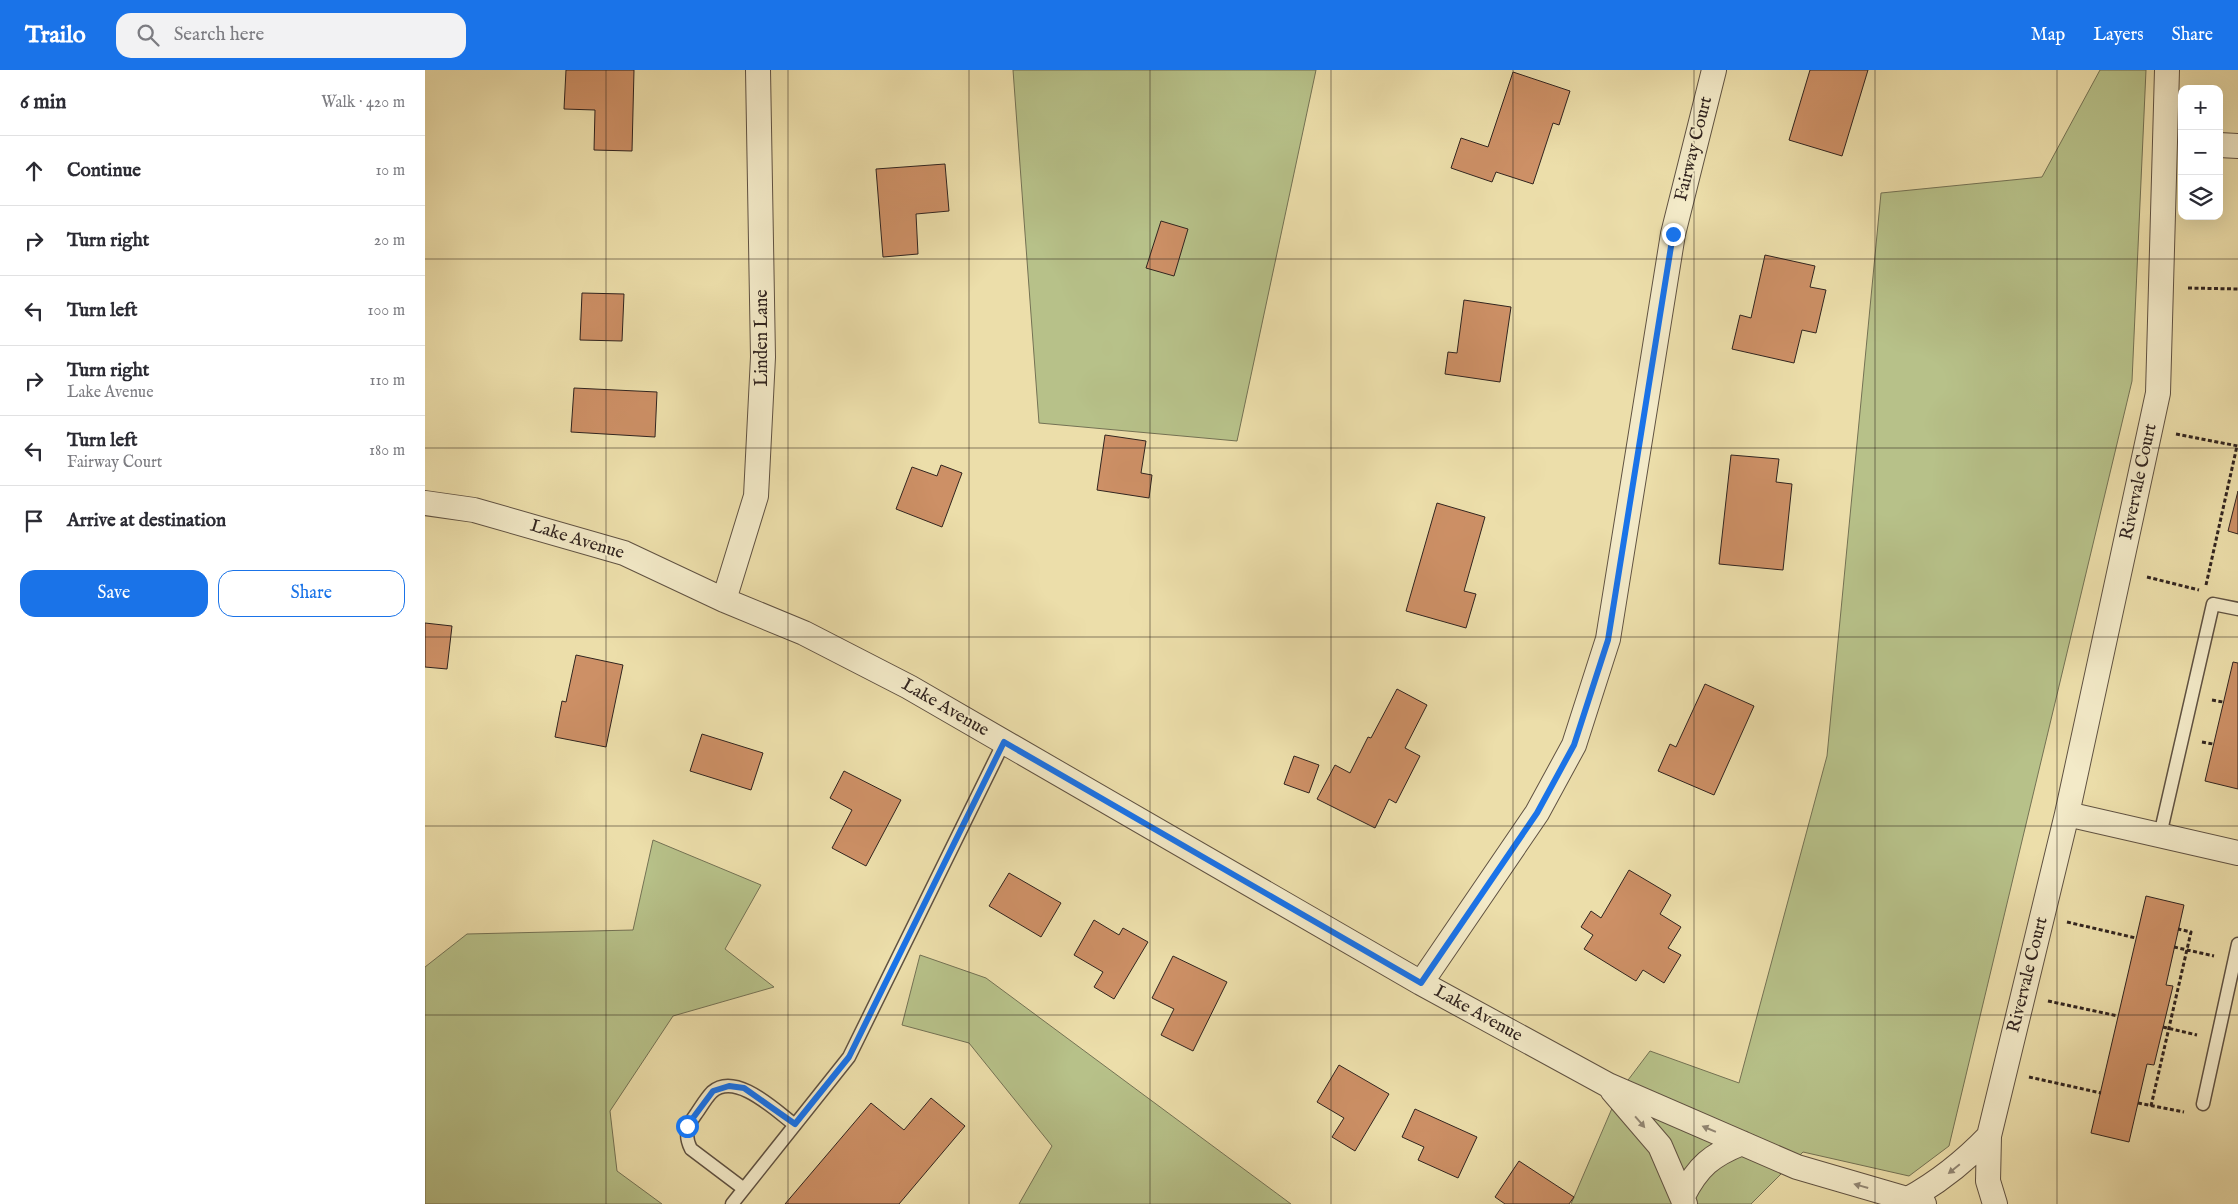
<!DOCTYPE html>
<meta charset="utf-8">
<style>
:root{--surface:#fff;--page:#f2f2f3;--text:#2b2b33;--muted:#7c7c81;--line:#e1e1e2;--accent:#1a73e8}
body{margin:0;font-family:"IM FELL English",serif;background:var(--page);color:var(--text)}
.controls{position:absolute;right:15px;top:15px;display:grid;overflow:hidden;border-radius:10px;box-shadow:0 5px 20px #0002}
.controls button{width:45px;height:45px;display:grid;place-items:center;padding:0;border:0;border-bottom:1px solid var(--line);background:var(--surface);color:var(--text);font:25px sans-serif}
.stop{position:absolute;width:15px;height:15px;margin:-11px;border:4px solid #1a73e8;border-radius:50%;background:#fff}
.stop.end{background:#1a73e8;border-color:#fff;box-shadow:0 1px 5px #0008}
.list{margin:0;padding:0;list-style:none}
h2{display:flex;justify-content:space-between;align-items:center;height:65px;margin:0;padding:0 20px;font-size:21px}
h2 small{font-size:16px;font-weight:400;color:var(--muted)}
.list li{display:grid;grid-template-columns:32px 1fr auto;gap:15px;align-items:center;box-sizing:border-box;height:70px;padding:0 20px;border-top:1px solid var(--line)}
.list b{display:block;font-size:19px;white-space:nowrap}
.list p{margin:0;font-size:16px;white-space:nowrap;color:var(--muted)}
.list em{font-size:16px;font-style:normal;color:var(--muted)}
.actions{display:flex;gap:10px;padding:15px 20px}
.actions a{flex:1;padding:11px 0;border:1px solid var(--accent);border-radius:15px;text-align:center;font-size:18px;color:var(--accent)}
.actions .main{background:var(--accent);color:#fff}
.icon{flex:none;width:28px;height:28px;fill:none;stroke:currentColor;stroke-width:2;stroke-linecap:round;stroke-linejoin:round}
.map{position:relative;flex:none;width:1813px;height:1134px;overflow:hidden}
header{display:flex;align-items:center;gap:30px;box-sizing:border-box;height:70px;padding:0 25px;background:var(--accent);color:#fff}
header strong{font-size:24px}
nav{display:flex;gap:28px;margin-inline-start:auto;font-size:18px}
.search{width:350px;height:45px;background:var(--page);display:flex;align-items:center;gap:12px;box-sizing:border-box;padding:0 18px;border-radius:15px;color:var(--muted);font-size:19px}
main{display:flex}
aside{flex:1;background:var(--surface)}
.map>svg:first-child{display:block}
.green{fill:#b7c189;stroke:#747254}
.building{fill:#cd9066;stroke:#31241f}
.lines{fill:none;stroke-linecap:round;stroke-linejoin:round}
.service-casing{stroke:#605242;stroke-width:15}
.minor-casing{stroke:#605242;stroke-width:26}
.path{stroke:#31241f;stroke-width:3;stroke-dasharray:4 2.5;stroke-linecap:butt}
.service{stroke:#f3eac8;stroke-width:12}
.minor{stroke:#f3eac8;stroke-width:24}
.oneway{fill:#928774}
.route{stroke:#1a73e8;stroke-width:6}
.grid{fill:none;stroke:#31241f;stroke-width:1;stroke-opacity:0.55}
.labels{text-anchor:middle;dominant-baseline:central;stroke-width:4;stroke-linejoin:round;paint-order:stroke}
.street-label{font-size:18px;fill:#31241f;stroke:#f3eac8}
</style>
<header>
<strong>Trailo</strong>
<div class="search"><svg class="icon" aria-label="search" viewBox="0 0 24 24"><circle cx="10" cy="10" r="6"/><path d="M15 15l6 6"/></svg>Search here</div>
<nav><a>Map</a><a>Layers</a><a>Share</a></nav>
</header>
<main>
<aside>
<h2>6 min<small>Walk · 420 m</small></h2>
<ul class="list">
<li><svg class="icon" aria-label="ahead" viewBox="0 0 24 24"><path d="M12 20V5M6 11l6-6 6 6"/></svg><div><b>Continue</b></div><em>10 m</em></li>
<li><svg class="icon" aria-label="right" viewBox="0 0 24 24"><path d="M7 20v-9h11M14 6l5 5-5 5"/></svg><div><b>Turn right</b></div><em>20 m</em></li>
<li><svg class="icon" aria-label="left" viewBox="0 0 24 24"><path d="M17 20v-9H6M10 6l-5 5 5 5"/></svg><div><b>Turn left</b></div><em>100 m</em></li>
<li><svg class="icon" aria-label="right" viewBox="0 0 24 24"><path d="M7 20v-9h11M14 6l5 5-5 5"/></svg><div><b>Turn right</b><p>Lake Avenue</p></div><em>110 m</em></li>
<li><svg class="icon" aria-label="left" viewBox="0 0 24 24"><path d="M17 20v-9H6M10 6l-5 5 5 5"/></svg><div><b>Turn left</b><p>Fairway Court</p></div><em>180 m</em></li>
<li><svg class="icon" aria-label="arrive" viewBox="0 0 24 24"><path d="M6 21V4h12l-3 4 3 4H6"/></svg><div><b>Arrive at destination</b></div></li>
</ul>
<div class="actions"><a class="main">Save</a><a>Share</a></div>
</aside>
<div class="map">
<svg width="1813" height="1134" viewBox="0 0 1813 1134">
<rect width="100%" height="100%" fill="#ecdeaa"/>
<filter id="stains"><feTurbulence type="fractalNoise" baseFrequency=".004" numOctaves="4"/><feColorMatrix values="0 0 0 0 .2 0 0 0 0 .09 0 0 0 0 .02 0 0 0 .5 -.17"/></filter>
<radialGradient id="worn" r=".72"><stop offset=".6" stop-color="#630" stop-opacity="0"/><stop offset="1" stop-color="#630" stop-opacity=".3"/></radialGradient>
<path class="green" d="M 588,0 L 891,0 L 812,371 L 614,353 Z
M 1675,0 L 1721,0 L 1707,311 L 1524,1076 L 1484,1106 L 1378,1082 L 1326,1134 L 1146,1134 L 1194,1022 L 1225,981 L 1314,1013 L 1402,686 L 1456,123 L 1617,107 Z
M 228,770 L 336,815 L 300,879 L 349,917 L 248,946 L 185,1041 L 192,1101 L 237,1134 L 0,1134 L 0,897 L 42,864 L 208,860 Z
M 495,885 L 561,908 L 866,1134 L 594,1134 L 627,1076 L 544,973 L 477,955 Z"/>
<path class="building" d="M 141,0 L 209,0 L 207,81 L 169,80 L 170,40 L 139,39 Z
M 1385,0 L 1443,0 L 1417,86 L 1364,70 Z
M 1088,2 L 1145,21 L 1134,55 L 1128,53 L 1108,114 L 1071,102 L 1067,112 L 1026,98 L 1036,68 L 1063,77 Z
M 520,94 L 524,141 L 491,144 L 493,184 L 458,187 L 451,99 Z
M 736,151 L 763,159 L 749,206 L 721,198 Z
M 1340,185 L 1390,196 L 1385,217 L 1401,220 L 1391,263 L 1377,260 L 1369,293 L 1307,279 L 1315,245 L 1326,248 Z
M 157,223 L 199,224 L 197,271 L 155,270 Z
M 1039,230 L 1086,237 L 1075,312 L 1020,304 L 1023,282 L 1032,283 Z
M 149,318 L 232,322 L 230,367 L 146,362 Z
M 680,365 L 721,371 L 716,403 L 727,405 L 724,428 L 672,420 Z
M 1306,385 L 1354,389 L 1351,412 L 1367,414 L 1358,500 L 1294,494 Z
M 516,395 L 537,403 L 517,457 L 471,439 L 487,397 L 512,406 Z
M 1813,421 L 1813,464 L 1803,461 Z
M 1012,433 L 1060,447 L 1039,521 L 1051,524 L 1041,558 L 981,541 Z
M 0,553 L 27,556 L 22,599 L 0,597 Z
M 151,585 L 198,595 L 181,677 L 130,667 L 137,631 L 141,632 Z
M 1808,592 L 1813,593 L 1813,719 L 1780,711 Z
M 1280,614 L 1329,636 L 1289,725 L 1233,701 L 1245,674 L 1251,677 Z
M 972,619 L 1002,635 L 980,678 L 995,686 L 971,733 L 964,729 L 950,758 L 892,729 L 910,695 L 925,703 L 943,667 L 946,668 Z
M 277,664 L 338,683 L 326,720 L 265,701 Z
M 869,686 L 894,695 L 884,723 L 859,714 Z
M 419,701 L 476,730 L 441,796 L 407,778 L 427,740 L 405,728 Z
M 1204,800 L 1246,825 L 1235,844 L 1256,857 L 1243,878 L 1256,885 L 1239,913 L 1218,900 L 1211,911 L 1159,879 L 1168,865 L 1156,857 L 1166,841 L 1176,848 Z
M 584,803 L 636,833 L 616,867 L 564,836 Z
M 1721,826 L 1759,835 L 1741,915 L 1748,916 L 1729,995 L 1722,994 L 1704,1072 L 1666,1063 Z
M 669,850 L 694,865 L 698,858 L 723,872 L 689,929 L 669,917 L 678,902 L 649,885 Z
M 748,886 L 802,912 L 768,981 L 736,965 L 749,939 L 727,928 Z
M 914,995 L 964,1024 L 930,1081 L 907,1067 L 919,1048 L 892,1032 Z
M 506,1028 L 540,1056 L 474,1134 L 360,1134 L 446,1033 L 479,1060 Z
M 990,1039 L 1052,1067 L 1033,1108 L 993,1090 L 999,1077 L 977,1067 Z
M 1094,1091 L 1149,1127 L 1144,1134 L 1080,1134 L 1070,1127 Z"/>
<g class="lines">
<g class="service-casing">
<path id="service" d="M 1735,765 L 1788,534 L 1813,539
M 1778,1034 L 1813,874
M 319,1119 L 266,1079 C 259,1065 262,1056 271,1044 C 276,1037 281,1028 287,1022 C 311,1001 351,1041 370,1055
M 307,1134 L 424,987 L 579,672"/>
</g>
<g class="minor-casing">
<path id="minor" d="M 1794,75 L 1813,76
M 0,433 L 49,440 L 199,483 L 299,530 L 379,563 L 484,617 L 996,913 L 1183,1015 L 1372,1097 L 1499,1134
M 299,530 L 331,426 L 338,287 L 333,0
M 1642,744 L 1813,783
M 996,913 L 1112,743 L 1149,675 L 1183,569 L 1248,164 L 1289,0
M 1187,1020 L 1235,1076 L 1260,1134
M 1258,1126 C 1273,1096 1287,1085 1317,1073
M 1483,1129 C 1514,1112 1539,1092 1564,1066
M 1570,1134 L 1563,1111 L 1564,1066 L 1642,744 L 1733,323 L 1742,0"/>
</g>
<path class="path" d="M 1763,218 L 1813,219
M 1751,364 L 1813,376
M 1722,507 L 1774,520
M 1781,515 L 1812,376
M 1787,630 L 1798,632
M 1777,672 L 1788,674
M 1642,852 L 1711,868
M 1749,877 L 1789,886
M 1623,931 L 1693,946
M 1738,957 L 1772,965
M 1604,1007 L 1676,1023
M 1713,1033 L 1759,1042
M 1726,1036 L 1766,862 L 1753,859"/>
<use href="#service" class="service"/>
<use href="#minor" class="minor"/>
</g>
<defs><path id="oneway-solid" d="M-6-.8H1V-3.2L6.5 0L1 3.2V.8H-6Z" transform="scale(1.25)"/></defs>
<g class="oneway">
<use href="#oneway-solid" transform="translate(1215 1052) rotate(49)"/>
<use href="#oneway-solid" transform="translate(1284 1059) rotate(-157)"/>
<use href="#oneway-solid" transform="translate(1529 1099) rotate(141)"/>
<use href="#oneway-solid" transform="translate(1436 1116) rotate(-164)"/>
</g>
<g class="lines">
<path class="route" d="M 262,1056 L 288,1021 L 304,1016 L 319,1018 L 370,1054 L 424,987 L 579,672 L 996,913 L 1112,743 L 1149,675 L 1183,570 L 1248,164"/>
</g>
<path class="grid" d="M 181,0 L 181,1134M 363,0 L 363,1134M 544,0 L 544,1134M 725,0 L 725,1134M 906,0 L 906,1134M 1088,0 L 1088,1134M 1269,0 L 1269,1134M 1450,0 L 1450,1134M 1632,0 L 1632,1134M 0,189 L 1813,189M 0,378 L 1813,378M 0,567 L 1813,567M 0,756 L 1813,756M 0,945 L 1813,945"/>
<g class="labels">
<g class="street-label">
<text transform="translate(1269 79) rotate(-76)">Fairway Court</text>
<text transform="translate(337 268) rotate(-90)">Linden Lane</text>
<text transform="translate(1714 412) rotate(-78)">Rivervale Court</text>
<text transform="translate(152 470) rotate(17)">Lake Avenue</text>
<text transform="translate(520 638) rotate(30)">Lake Avenue</text>
<text transform="translate(1603 905) rotate(-76)">Rivervale Court</text>
<text transform="translate(1053 944) rotate(29)">Lake Avenue</text>
</g>
</g>
<rect width="100%" height="100%" filter="url(#stains)"/>
<rect width="100%" height="100%" fill="url(#worn)"/>
</svg>
<div class="controls">
<button>+</button>
<button>−</button>
<button><svg class="icon" aria-label="layers" viewBox="0 0 24 24"><path d="M12 4l9 5-9 5-9-5zM3 14l9 5 9-5"/></svg></button>
</div>
<div class="stop" style="left:262px;top:1056px"></div>
<div class="stop end" style="left:1248px;top:164px"></div>
</div>
</main>
